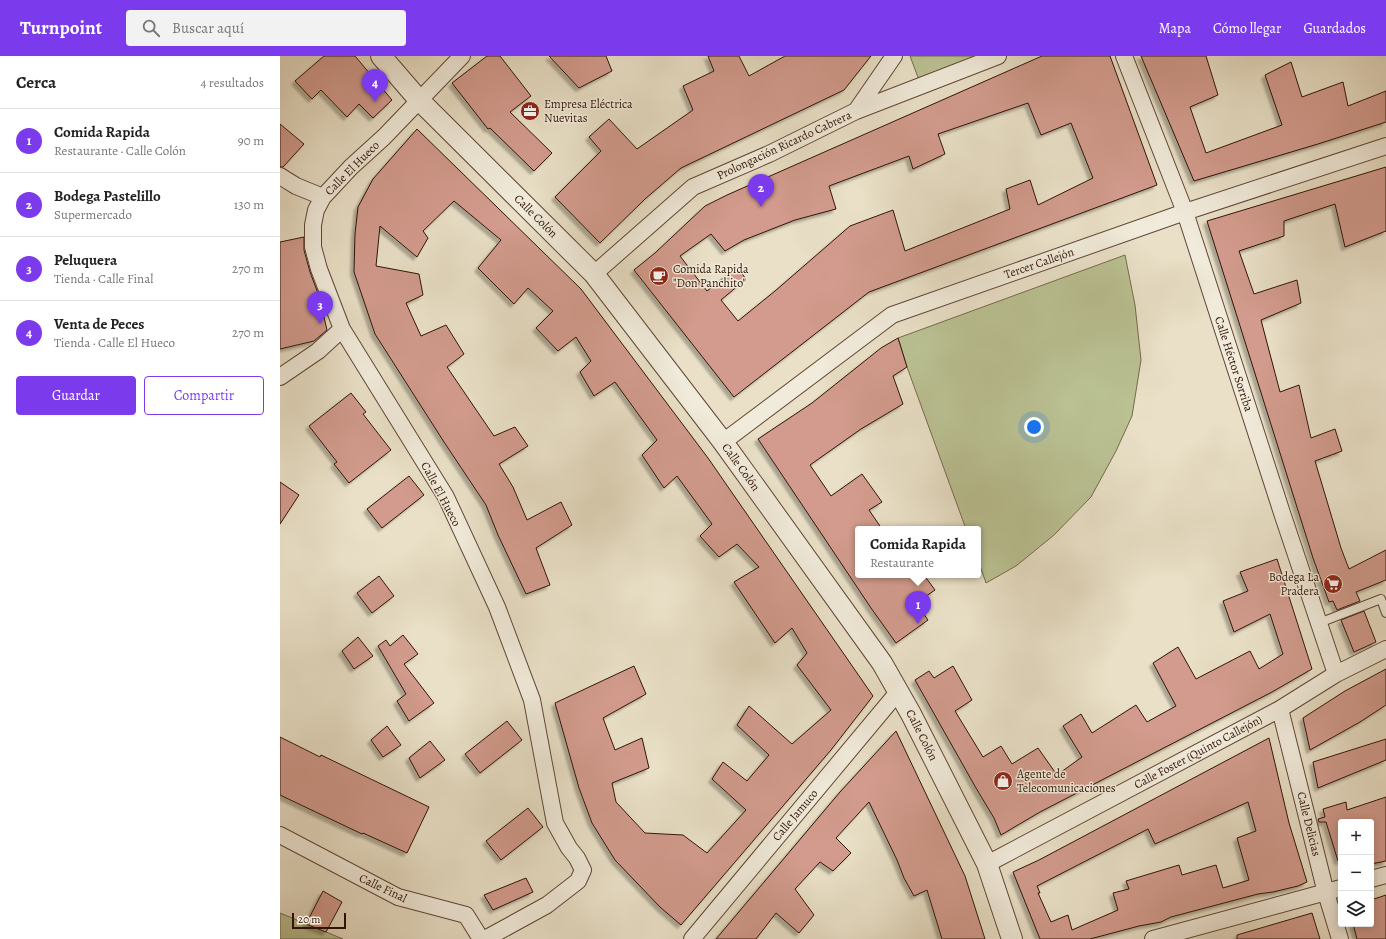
<!DOCTYPE html>
<html lang="es">
<meta charset="utf-8">
<style>
:root{--surface:#fff;--page:#f2f2f2;--text:#222;--muted:#767676;--line:#e0e0e0;--accent:#7c3aed}
body{margin:0;font-family:Alegreya,serif;background:var(--page);color:var(--text)}
.controls{position:absolute;right:12px;bottom:12px;display:grid;overflow:hidden;border-radius:4px;box-shadow:0 2px 10px #0003}
.controls button{width:36px;height:36px;display:grid;place-items:center;padding:0;border:0;border-bottom:1px solid var(--line);background:var(--surface);color:var(--text);font:20px sans-serif}
.scale{position:absolute;left:12px;bottom:10px;width:54px;box-sizing:border-box;padding-left:4px;border:2px solid #321406;border-top:0;font-size:11px;line-height:14px;white-space:nowrap;color:#321406;-webkit-text-stroke:3px #f1ebdb;paint-order:stroke}
.you{position:absolute;left:754px;top:371px;width:14px;height:14px;margin:-10px;border:3px solid #fff;border-radius:50%;background:#1a73e8;box-shadow:0 0 0 6px #1a73e833}
.badge{display:grid;place-items:center;width:26px;height:26px;border-radius:50%;background:var(--accent);color:#fff;font-size:13px;font-weight:700}
.pin{position:absolute;translate:-50% -33px;filter:drop-shadow(0 1px 2px #0008)}
.pin::after{content:'';position:absolute;top:21px;width:14px;height:12px;background:inherit;clip-path:polygon(0 0,100% 0,50% 100%)}
.popup{position:absolute;left:575px;top:470px;width:126px;height:52px;box-sizing:border-box;display:grid;place-content:center;border-radius:4px;background:var(--surface);filter:drop-shadow(0 1px 3px #0005);font-size:13px;white-space:nowrap;color:var(--muted)}
.popup b{font-size:15px;color:var(--text)}
.popup::after{content:'';position:absolute;left:50%;top:100%;margin-left:-8px;border:8px solid transparent;border-top-color:var(--surface)}
.list{margin:0;padding:0;list-style:none}
h2{display:flex;justify-content:space-between;align-items:center;height:52px;margin:0;padding:0 16px;font-size:17px}
h2 small{font-size:13px;font-weight:400;color:var(--muted)}
.list li{display:grid;grid-template-columns:26px 1fr auto;gap:12px;align-items:center;box-sizing:border-box;height:64px;padding:0 16px;border-top:1px solid var(--line)}
.list b{display:block;font-size:15px;white-space:nowrap}
.list p{margin:0;font-size:13px;white-space:nowrap;color:var(--muted)}
.list em{font-size:13px;font-style:normal;color:var(--muted)}
.actions{display:flex;gap:8px;padding:12px 16px}
.actions a{flex:1;padding:9px 0;border:1px solid var(--accent);border-radius:4px;text-align:center;font-size:14px;color:var(--accent)}
.actions .main{background:var(--accent);color:#fff}
.icon{flex:none;width:22px;height:22px;fill:none;stroke:currentColor;stroke-width:2;stroke-linecap:round;stroke-linejoin:round}
.map{position:relative;flex:none;width:1106px;height:883px;overflow:hidden}
header{display:flex;align-items:center;gap:24px;box-sizing:border-box;height:56px;padding:0 20px;background:var(--accent);color:#fff}
header strong{font-size:19px}
nav{display:flex;gap:22px;margin-inline-start:auto;font-size:14px}
.search{width:280px;height:36px;background:var(--page);display:flex;align-items:center;gap:10px;box-sizing:border-box;padding:0 14px;border-radius:4px;color:var(--muted);font-size:15px}
main{display:flex}
aside{flex:1;background:var(--surface)}
.map>svg:first-child{display:block}
.green{fill:#bac193;stroke:#766a4c}
.building{fill:#d29b8d;stroke:#321406;fill-rule:evenodd;filter:url(#shadow)}
.lines{fill:none;stroke-linecap:round;stroke-linejoin:round}
.service-casing{stroke:#604736;stroke-width:10}
.minor-casing{stroke:#604736;stroke-width:18}
.tertiary-casing{stroke:#604736;stroke-width:22}
.service{stroke:#f1ebdb;stroke-width:8}
.minor{stroke:#f1ebdb;stroke-width:16}
.tertiary{stroke:#f1ebdb;stroke-width:20}
.labels{text-anchor:middle;dominant-baseline:central;stroke-width:3;stroke-linejoin:round;paint-order:stroke}
.poi-label{font-size:12px;fill:#321406;stroke:#f1ebdb;text-anchor:start}
.street-label{font-size:12px;fill:#321406;stroke:#f1ebdb}
</style>
<header>
<strong>Turnpoint</strong>
<div class="search"><svg class="icon" aria-label="search" viewBox="0 0 24 24"><circle cx="10" cy="10" r="6"/><path d="M15 15l6 6"/></svg>Buscar aquí</div>
<nav><a>Mapa</a><a>Cómo llegar</a><a>Guardados</a></nav>
</header>
<main>
<aside>
<h2>Cerca<small>4 resultados</small></h2>
<ul class="list">
<li><span class="badge">1</span><div><b>Comida Rapida</b><p>Restaurante · Calle Colón</p></div><em>90 m</em></li>
<li><span class="badge">2</span><div><b>Bodega Pastelillo</b><p>Supermercado</p></div><em>130 m</em></li>
<li><span class="badge">3</span><div><b>Peluquera</b><p>Tienda · Calle Final</p></div><em>270 m</em></li>
<li><span class="badge">4</span><div><b>Venta de Peces</b><p>Tienda · Calle El Hueco</p></div><em>270 m</em></li>
</ul>
<div class="actions"><a class="main">Guardar</a><a>Compartir</a></div>
</aside>
<div class="map">
<svg width="1106" height="883" viewBox="0 0 1106 883">
<defs>
<filter id="shadow"><feDropShadow dx="-3.5" dy="3.5" stdDeviation="1" flood-color="#0004"/></filter>
</defs>
<rect width="100%" height="100%" fill="#e9e0c7"/>
<filter id="stains"><feTurbulence type="fractalNoise" baseFrequency=".005" numOctaves="4"/><feColorMatrix values="0 0 0 0 .2 0 0 0 0 .09 0 0 0 0 .02 0 0 0 .5 -.17"/></filter>
<radialGradient id="worn" r=".72"><stop offset=".6" stop-color="#630" stop-opacity="0"/><stop offset="1" stop-color="#630" stop-opacity=".3"/></radialGradient>
<path class="green" d="M 630,0 L 703,0 L 639,24 Z
M 845,199 L 855,249 L 861,304 L 852,360 L 836,395 L 811,441 L 774,479 L 736,510 L 706,527 L 698,504 L 698,473 L 686,473 L 627,311 L 618,282 Z
M 0,857 L 63,883 L 0,883 Z"/>
<path class="building" d="M 44,0 L 75,0 L 112,44 L 93,62 L 79,48 L 67,61 L 41,34 L 32,43 L 15,25 Z
M 207,0 L 220,0 L 251,40 L 230,56 L 272,97 L 254,115 L 210,72 L 208,73 L 172,27 Z
M 269,0 L 326,0 L 332,15 L 299,32 Z
M 428,0 L 459,0 L 469,20 L 505,0 L 591,0 L 564,34 L 401,112 L 365,143 L 320,187 L 275,141 L 321,95 L 309,81 L 329,63 L 357,93 L 413,54 L 403,30 L 434,15 Z
M 762,0 L 830,0 L 877,129 L 589,236 L 454,341 L 354,214 L 375,197 L 425,150 L 447,139 ZM 748,47 L 761,79 L 791,67 L 813,122 L 758,149 L 750,124 L 726,133 L 730,153 L 625,195 L 613,154 L 570,170 L 495,235 L 458,265 L 441,244 L 466,223 L 457,211 L 427,235 L 400,200 L 431,178 L 445,195 L 464,184 L 515,164 L 556,153 L 549,130 L 629,100 L 633,113 L 665,98 L 658,78 Z
M 861,0 L 926,0 L 938,39 L 910,51 L 926,97 L 1002,69 L 985,19 L 1011,6 L 1022,41 L 1063,26 L 1068,50 L 1106,35 L 1106,66 L 1038,88 L 914,125 Z
M 0,68 L 24,88 L 3,111 L 0,111 Z
M 137,73 L 301,233 L 428,402 L 593,640 L 551,694 L 401,869 L 380,851 L 335,804 L 312,767 L 299,732 L 275,647 L 354,610 L 366,638 L 323,662 L 335,694 L 362,682 L 369,712 L 332,727 L 336,746 L 365,777 L 403,779 L 427,797 L 466,754 L 432,723 L 443,706 L 467,725 L 489,699 L 457,669 L 469,650 L 512,688 L 551,654 L 517,609 L 527,597 L 512,572 L 495,587 L 454,526 L 479,511 L 457,488 L 439,501 L 420,480 L 432,468 L 397,420 L 384,432 L 362,399 L 377,384 L 335,326 L 314,340 L 300,316 L 311,305 L 296,281 L 278,295 L 256,272 L 273,255 L 248,232 L 234,248 L 198,212 L 221,184 L 174,145 L 143,175 L 148,182 L 137,201 L 100,170 L 96,210 L 139,218 L 143,239 L 126,247 L 141,280 L 166,269 L 184,298 L 167,311 L 214,380 L 235,371 L 248,390 L 219,408 L 233,431 L 247,464 L 281,446 L 292,469 L 256,492 L 270,529 L 246,538 L 218,479 L 206,449 L 164,386 L 95,278 L 74,216 L 75,178 L 78,151 L 93,123 Z
M 1106,111 L 1106,175 L 1065,191 L 1055,148 L 1004,165 L 1004,180 L 959,195 L 974,238 L 1017,224 L 1021,247 L 981,264 L 1000,336 L 1019,329 L 1031,382 L 1055,373 L 1062,395 L 1035,405 L 1061,492 L 1069,513 L 1106,494 L 1106,524 L 1076,536 L 1080,545 L 1057,554 L 1053,545 L 1049,546 L 1033,502 L 927,165 Z
M 24,181 L 24,194 L 30,216 L 39,240 L 47,274 L 34,285 L 0,293 L 0,186 Z
M 618,282 L 627,311 L 613,320 L 623,348 L 581,373 L 530,409 L 551,440 L 582,418 L 602,446 L 589,454 L 602,473 L 578,473 L 578,519 L 644,519 L 655,534 L 636,547 L 648,564 L 616,587 L 591,552 L 478,383 L 532,347 L 601,292 Z
M 71,337 L 86,356 L 83,358 L 111,394 L 69,427 L 54,408 L 57,406 L 29,370 Z
M 129,420 L 144,439 L 102,472 L 87,453 Z
M 0,426 L 19,439 L 0,468 Z
M 997,503 L 1032,613 L 992,636 L 760,756 L 721,779 L 714,762 L 696,732 L 635,624 L 649,615 L 654,622 L 673,610 L 692,644 L 675,655 L 703,701 L 721,690 L 732,708 L 758,692 L 777,719 L 802,701 L 783,670 L 801,658 L 812,677 L 856,649 L 867,666 L 896,650 L 873,607 L 898,591 L 916,623 L 970,595 L 979,613 L 1003,598 L 990,558 L 954,576 L 943,545 L 968,535 L 960,516 Z
M 99,520 L 114,540 L 92,557 L 77,537 Z
M 1084,555 L 1096,586 L 1074,596 L 1061,564 Z
M 123,579 L 138,598 L 124,608 L 154,647 L 129,665 L 117,645 L 126,638 L 98,590 L 106,584 L 110,590 Z
M 78,581 L 93,600 L 74,613 L 62,595 Z
M 1106,613 L 1106,649 L 1080,666 L 1030,694 L 1023,662 L 1065,635 Z
M 227,665 L 242,684 L 200,717 L 185,698 Z
M 107,670 L 121,689 L 103,701 L 91,684 Z
M 616,675 L 685,820 L 705,883 L 662,883 L 647,834 L 634,840 L 624,822 L 617,804 L 589,746 L 556,782 L 571,797 L 553,815 L 540,806 L 515,833 L 534,859 L 519,877 L 496,857 L 476,883 L 436,883 L 560,736 Z
M 0,681 L 40,701 L 41,699 L 149,751 L 127,797 L 83,777 L 82,778 L 0,739 Z
M 989,682 L 1009,767 L 1027,826 L 1018,830 L 993,836 L 978,838 L 891,861 L 881,866 L 859,870 L 810,883 L 760,883 L 733,816 L 759,804 ZM 968,746 L 976,775 L 957,782 L 969,824 L 943,832 L 936,809 L 902,819 L 899,809 L 846,825 L 849,833 L 833,837 L 838,854 L 792,874 L 788,859 L 771,866 L 758,837 L 760,837 L 757,830 L 868,773 L 875,788 Z
M 1106,683 L 1106,704 L 1038,732 L 1033,706 Z
M 150,685 L 165,704 L 140,722 L 129,702 Z
M 1106,741 L 1106,805 L 1091,808 L 1091,766 L 1061,766 L 1061,805 L 1058,805 L 1046,766 L 1039,766 L 1038,763 L 1045,761 L 1043,753 L 1066,746 L 1067,754 Z
M 248,752 L 263,771 L 221,804 L 206,785 Z
M 246,822 L 253,836 L 213,854 L 204,839 Z
M 43,835 L 62,846 L 46,876 L 26,868 Z
M 1106,839 L 1106,883 L 1077,883 L 1073,868 L 1091,868 L 1091,844 Z
M 1032,857 L 1040,883 L 957,883 L 957,879 Z"/>
<g class="lines">
<g class="service-casing">
<path id="service" d="M 1039,567 L 1101,543 L 1106,557"/>
</g>
<g class="minor-casing">
<path id="minor" d="M 182,0 L 104,81 L 71,111 L 43,141 L 36,154 L 33,169 L 33,191 L 39,213 L 62,273 L 166,441 L 217,551 L 252,644 L 275,767 L 289,792 L 297,802 L 303,814 L 298,825 L 267,849 L 205,883
M 844,0 L 905,156 L 1002,457 L 1056,618
M 576,55 L 614,0
M 0,120 L 16,130 L 43,141
M 314,218 L 413,131 L 489,98 L 576,55 L 718,0
M 0,321 L 38,295 L 62,273
M 443,386 L 612,259 L 905,156 L 1106,90
M 1000,653 L 1046,837 L 1060,883
M 0,779 L 118,841 L 186,859 L 201,883
M 707,808 L 1000,653 L 1056,618 L 1106,593
M 1091,823 L 1106,819
M 412,883 L 618,636
M 873,883 L 1061,832"/>
</g>
<g class="tertiary-casing">
<path id="tertiary" d="M 101,0 L 139,44 L 314,218 L 443,386 L 602,607 L 631,658 L 707,808 L 732,883"/>
</g>
<use href="#service" class="service"/>
<use href="#minor" class="minor"/>
<use href="#tertiary" class="tertiary"/>
</g>
<defs>
<g id="office-disc" transform="scale(1)"><circle r="9.5" fill="#8f2418" stroke="#f1ebdb"/><path d="M-6-3h4V-5.5h4V-3h4V5H-6ZM-1-4.5V-3h2v-1.5ZM-6 0V1H6V0Z" fill="#fff"/></g>
<g id="cafe-disc" transform="scale(1)"><circle r="9.5" fill="#8f2418" stroke="#f1ebdb"/><path d="M-5.5-4.5H6V0H3Q3 3.5 0 3.5H-2.5Q-5.5 3.5-5.5 0ZM3-3.2v2h1.7v-2ZM-6 4.5H4V6H-6Z" fill="#fff"/></g>
<g id="supermarket-disc" transform="scale(1)"><circle r="9.5" fill="#8f2418" stroke="#f1ebdb"/><path d="M-6-5.5h2.5l.6 2H6L4.5 2H-2.5L-4.4-4H-6ZM-1.5 3.2a1.3 1.3 0 1 0 .1 0ZM3 3.2a1.3 1.3 0 1 0 .1 0Z" fill="#fff"/></g>
<g id="shop-disc" transform="scale(1)"><circle r="9.5" fill="#8f2418" stroke="#f1ebdb"/><path d="M-5-2.5h2.3a2.7 3.5 0 0 1 5.4 0H5L5.5 6h-11ZM-1.5-2.5h3a1.5 2.3 0 0 0-3 0Z" fill="#fff"/></g>
</defs>
<g fill-rule="evenodd">
<use href="#office-disc" x="250" y="55"/>
<use href="#cafe-disc" x="379" y="220"/>
<use href="#supermarket-disc" x="1053" y="528"/>
<use href="#shop-disc" x="723" y="725"/>
</g>
<g class="labels">
<g class="poi-label">
<text x="264" y="48">Empresa Eléctrica<tspan x="264" dy="14">Nuevitas</tspan></text>
<text x="393" y="213">Comida Rapida<tspan x="393" dy="14">"Don Panchito"</tspan></text>
<text x="1039" y="521" text-anchor="end">Bodega La<tspan x="1039" dy="14">Pradera</tspan></text>
<text x="737" y="718">Agente de<tspan x="737" dy="14">Telecomunicaciones</tspan></text>
</g>
<g class="street-label">
<text transform="translate(504 89) rotate(-25)">Prolongación Ricardo Cabrera</text>
<text transform="translate(72 112) rotate(-45)">Calle El Hueco</text>
<text transform="translate(256 160) rotate(45)">Calle Colón</text>
<text transform="translate(759 207) rotate(-19)">Tercer Callejón</text>
<text transform="translate(954 308) rotate(72)">Calle Héctor Sorriba</text>
<text transform="translate(461 411) rotate(54)">Calle Colón</text>
<text transform="translate(161 438) rotate(62)">Calle El Hueco</text>
<text transform="translate(642 679) rotate(63)">Calle Colón</text>
<text transform="translate(918 696) rotate(-28)">Calle Foster (Quinto Callejón)</text>
<text transform="translate(515 759) rotate(-50)">Calle Jamuco</text>
<text transform="translate(1029 768) rotate(76)">Calle Delicias</text>
<text transform="translate(103 832) rotate(25)">Calle Final</text>
</g>
</g>
<rect width="100%" height="100%" filter="url(#stains)"/>
<rect width="100%" height="100%" fill="url(#worn)"/>
</svg>
<div class="controls">
<button>+</button>
<button>−</button>
<button><svg class="icon" aria-label="layers" viewBox="0 0 24 24"><path d="M12 4l9 5-9 5-9-5zM3 14l9 5 9-5"/></svg></button>
</div>
<div class="scale">20 m</div>
<div class="you"></div>
<div class="pin badge" style="left:638px;top:568px">1</div>
<div class="popup"><b>Comida Rapida</b>Restaurante</div>
<div class="pin badge" style="left:481px;top:151px">2</div>
<div class="pin badge" style="left:40px;top:268px">3</div>
<div class="pin badge" style="left:95px;top:46px">4</div>
</div>
</main>
